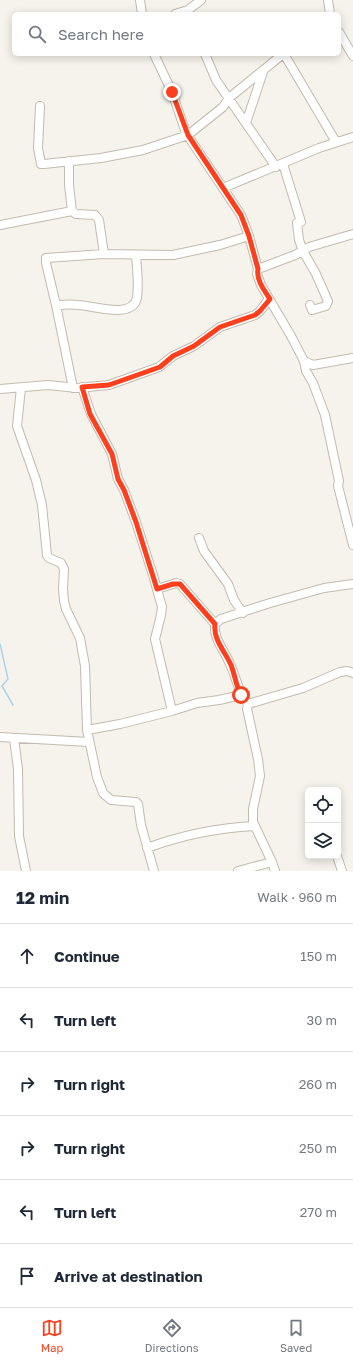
<!DOCTYPE html>
<meta charset="utf-8">
<style>
:root{--surface:#fff;--page:#f6f6f7;--text:#1f2937;--muted:#747a83;--line:#e0e1e3;--accent:#fc3f1d}
body{margin:0;font-family:"Golos Text",sans-serif;background:var(--page);color:var(--text)}
.controls{position:absolute;right:12px;bottom:12px;display:grid;overflow:hidden;border-radius:6px;box-shadow:0 2px 10px #0003}
.controls button{width:36px;height:36px;display:grid;place-items:center;padding:0;border:0;border-bottom:1px solid var(--line);background:var(--surface);color:var(--text);font:20px sans-serif}
.stop{position:absolute;width:12px;height:12px;margin:-9px;border:3px solid #fc3f1d;border-radius:50%;background:#fff}
.stop.end{background:#fc3f1d;border-color:#fff;box-shadow:0 1px 4px #0008}
.list{margin:0;padding:0;list-style:none}
h2{display:flex;justify-content:space-between;align-items:center;height:52px;margin:0;padding:0 16px;font-size:17px}
h2 small{font-size:13px;font-weight:400;color:var(--muted)}
.list li{display:grid;grid-template-columns:26px 1fr auto;gap:12px;align-items:center;box-sizing:border-box;height:64px;padding:0 16px;border-top:1px solid var(--line)}
.list b{display:block;font-size:15px;white-space:nowrap}
.list em{font-size:13px;font-style:normal;color:var(--muted)}
.icon{flex:none;width:22px;height:22px;fill:none;stroke:currentColor;stroke-width:2;stroke-linecap:round;stroke-linejoin:round}
.map{position:relative;flex:none;width:353px;height:871px;overflow:hidden}
.search{position:absolute;background:var(--surface);box-shadow:0 2px 10px #0003;left:12px;right:12px;top:12px;height:44px;display:flex;align-items:center;gap:10px;box-sizing:border-box;padding:0 14px;border-radius:6px;color:var(--muted);font-size:15px}
.sheet{height:436px;background:var(--surface)}
nav{display:flex;justify-content:space-around;align-items:center;box-sizing:border-box;height:56px;border-top:1px solid var(--line);background:var(--surface);font-size:11px;color:var(--muted)}
nav a{display:grid;justify-items:center;gap:2px}
nav .on{color:var(--accent)}
.map>svg:first-child{display:block}
.lines{fill:none;stroke-linecap:round;stroke-linejoin:round}
.stream{stroke:#a9d4f2;stroke-width:1.5}
.minor-casing{stroke:#c2bbae;stroke-width:10}
.minor{stroke:#fff;stroke-width:8}
.route{stroke:#fc3f1d;stroke-width:5}
</style>
<div class="map">
<svg width="353" height="871" viewBox="0 0 353 871">
<rect width="100%" height="100%" fill="#f6f3ec"/>
<g class="lines">
<path class="stream" d="M 0,644 L 8,679 L 2,686 L 13,705"/>
<g class="minor-casing">
<path id="minor" d="M 140,0 L 142,14
M 328,0 L 330,14
M 175,14 L 188,10
M 189,14 L 188,10 L 201,0
M 339,32 L 353,56
M 154,54 L 172,92 L 186,133 L 241,215 L 249,236 L 258,269 L 257,274 L 261,285 L 291,336 L 304,361 L 306,371 L 313,383 L 325,415 L 339,481 L 338,486 L 353,545
M 205,54 L 216,80 L 276,167
M 284,54 L 336,142
M 40,106 L 38,148 L 41,164 L 44,164 L 101,158 L 143,150 L 188,135 L 223,107 L 229,98 L 283,54
M 246,123 L 263,72
M 69,161 L 69,185 L 72,211
M 283,164 L 301,222 L 297,223 L 299,240 L 303,251 L 316,274 L 328,301 L 326,306 L 312,310 L 310,305
M 223,188 L 319,148 L 353,137
M 0,225 L 72,211 L 76,214 L 95,215 L 99,220 L 104,254
M 258,269 L 295,255 L 309,247 L 353,234
M 56,305 C 64,305 71,304 78,305 C 92,305 132,320 137,298 C 139,284 137,269 136,255
M 304,361 L 313,365 L 353,358
M 82,387 L 91,414 L 112,454 L 118,479 L 124,490 L 136,522 L 153,575 L 162,607 L 161,615 L 155,639 L 172,711
M 21,388 L 17,426 L 36,480 L 42,505 L 47,555 L 49,558 L 61,563 L 64,569 L 63,589 L 64,601 L 66,609 L 80,638 L 85,666 L 87,730 L 97,777 L 103,793 L 111,800 L 136,802 L 138,804 L 141,825 L 154,871
M 73,388 L 56,305 L 46,263 L 46,258 L 104,254 L 173,255 L 220,245 L 249,236
M 0,389 L 48,385 L 77,388 L 109,385 L 159,367 L 173,356 L 194,346 L 220,327 L 255,315 L 260,311 L 269,299
M 199,538 L 204,551 L 228,584 L 234,600 L 243,613
M 157,589 L 176,583 L 180,584 L 215,624
M 248,704 C 237,690 237,679 230,664 C 225,651 213,639 215,624 L 221,619 L 270,603 L 324,588 L 353,584
M 87,730 L 120,724 L 172,711 L 197,703 L 219,700 L 241,695
M 0,737 L 89,742
M 14,738 L 18,769 L 19,836 L 26,871
M 147,848 C 182,835 217,828 254,826
M 337,856 L 342,871
M 272,862 L 275,871
M 238,871 L 272,862 L 253,822 L 253,809 L 260,776 L 258,759 L 247,709 L 248,704 L 303,688 L 340,672 L 347,671 L 353,673"/>
</g>
<use href="#minor" class="minor"/>
</g>
<g class="lines">
<path class="route" d="M 172,92 L 188,135 L 241,215 L 249,236 L 258,269 C 256,280 264,290 270,299 L 260,311 L 255,315 L 220,327 L 194,346 L 173,356 L 160,367 L 109,385 L 82,387 L 90,414 L 112,454 L 118,479 L 124,490 L 136,522 L 157,589 L 173,584 L 180,584 L 215,624 C 213,640 225,651 231,665 C 235,675 236,686 241,695"/>
</g>
</svg>
<div class="controls">
<button><svg class="icon" aria-label="locate" viewBox="0 0 24 24"><circle cx="12" cy="12" r="6"/><path d="M12 2v4M12 18v4M2 12h4M18 12h4"/></svg></button>
<button><svg class="icon" aria-label="layers" viewBox="0 0 24 24"><path d="M12 4l9 5-9 5-9-5zM3 14l9 5 9-5"/></svg></button>
</div>
<div class="stop" style="left:241px;top:695px"></div>
<div class="stop end" style="left:172px;top:92px"></div>
<div class="search"><svg class="icon" aria-label="search" viewBox="0 0 24 24"><circle cx="10" cy="10" r="6"/><path d="M15 15l6 6"/></svg>Search here</div>
</div>
<section class="sheet">
<h2>12 min<small>Walk · 960 m</small></h2>
<ul class="list">
<li><svg class="icon" aria-label="ahead" viewBox="0 0 24 24"><path d="M12 20V5M6 11l6-6 6 6"/></svg><div><b>Continue</b></div><em>150 m</em></li>
<li><svg class="icon" aria-label="left" viewBox="0 0 24 24"><path d="M17 20v-9H6M10 6l-5 5 5 5"/></svg><div><b>Turn left</b></div><em>30 m</em></li>
<li><svg class="icon" aria-label="right" viewBox="0 0 24 24"><path d="M7 20v-9h11M14 6l5 5-5 5"/></svg><div><b>Turn right</b></div><em>260 m</em></li>
<li><svg class="icon" aria-label="right" viewBox="0 0 24 24"><path d="M7 20v-9h11M14 6l5 5-5 5"/></svg><div><b>Turn right</b></div><em>250 m</em></li>
<li><svg class="icon" aria-label="left" viewBox="0 0 24 24"><path d="M17 20v-9H6M10 6l-5 5 5 5"/></svg><div><b>Turn left</b></div><em>270 m</em></li>
<li><svg class="icon" aria-label="arrive" viewBox="0 0 24 24"><path d="M6 21V4h12l-3 4 3 4H6"/></svg><div><b>Arrive at destination</b></div></li>
</ul>
</section>
<nav>
<a class="on"><svg class="icon" aria-label="map" viewBox="0 0 24 24"><path d="M3 6l6-2 6 2 6-2v14l-6 2-6-2-6 2zM9 4v14M15 6v14"/></svg>Map</a>
<a><svg class="icon" aria-label="directions" viewBox="0 0 24 24"><path d="M12 3l9 9-9 9-9-9zM9 14v-3h6M13 9l2 2-2 2"/></svg>Directions</a>
<a><svg class="icon" aria-label="saved" viewBox="0 0 24 24"><path d="M7 4h10v16l-5-4-5 4z"/></svg>Saved</a>
</nav>
